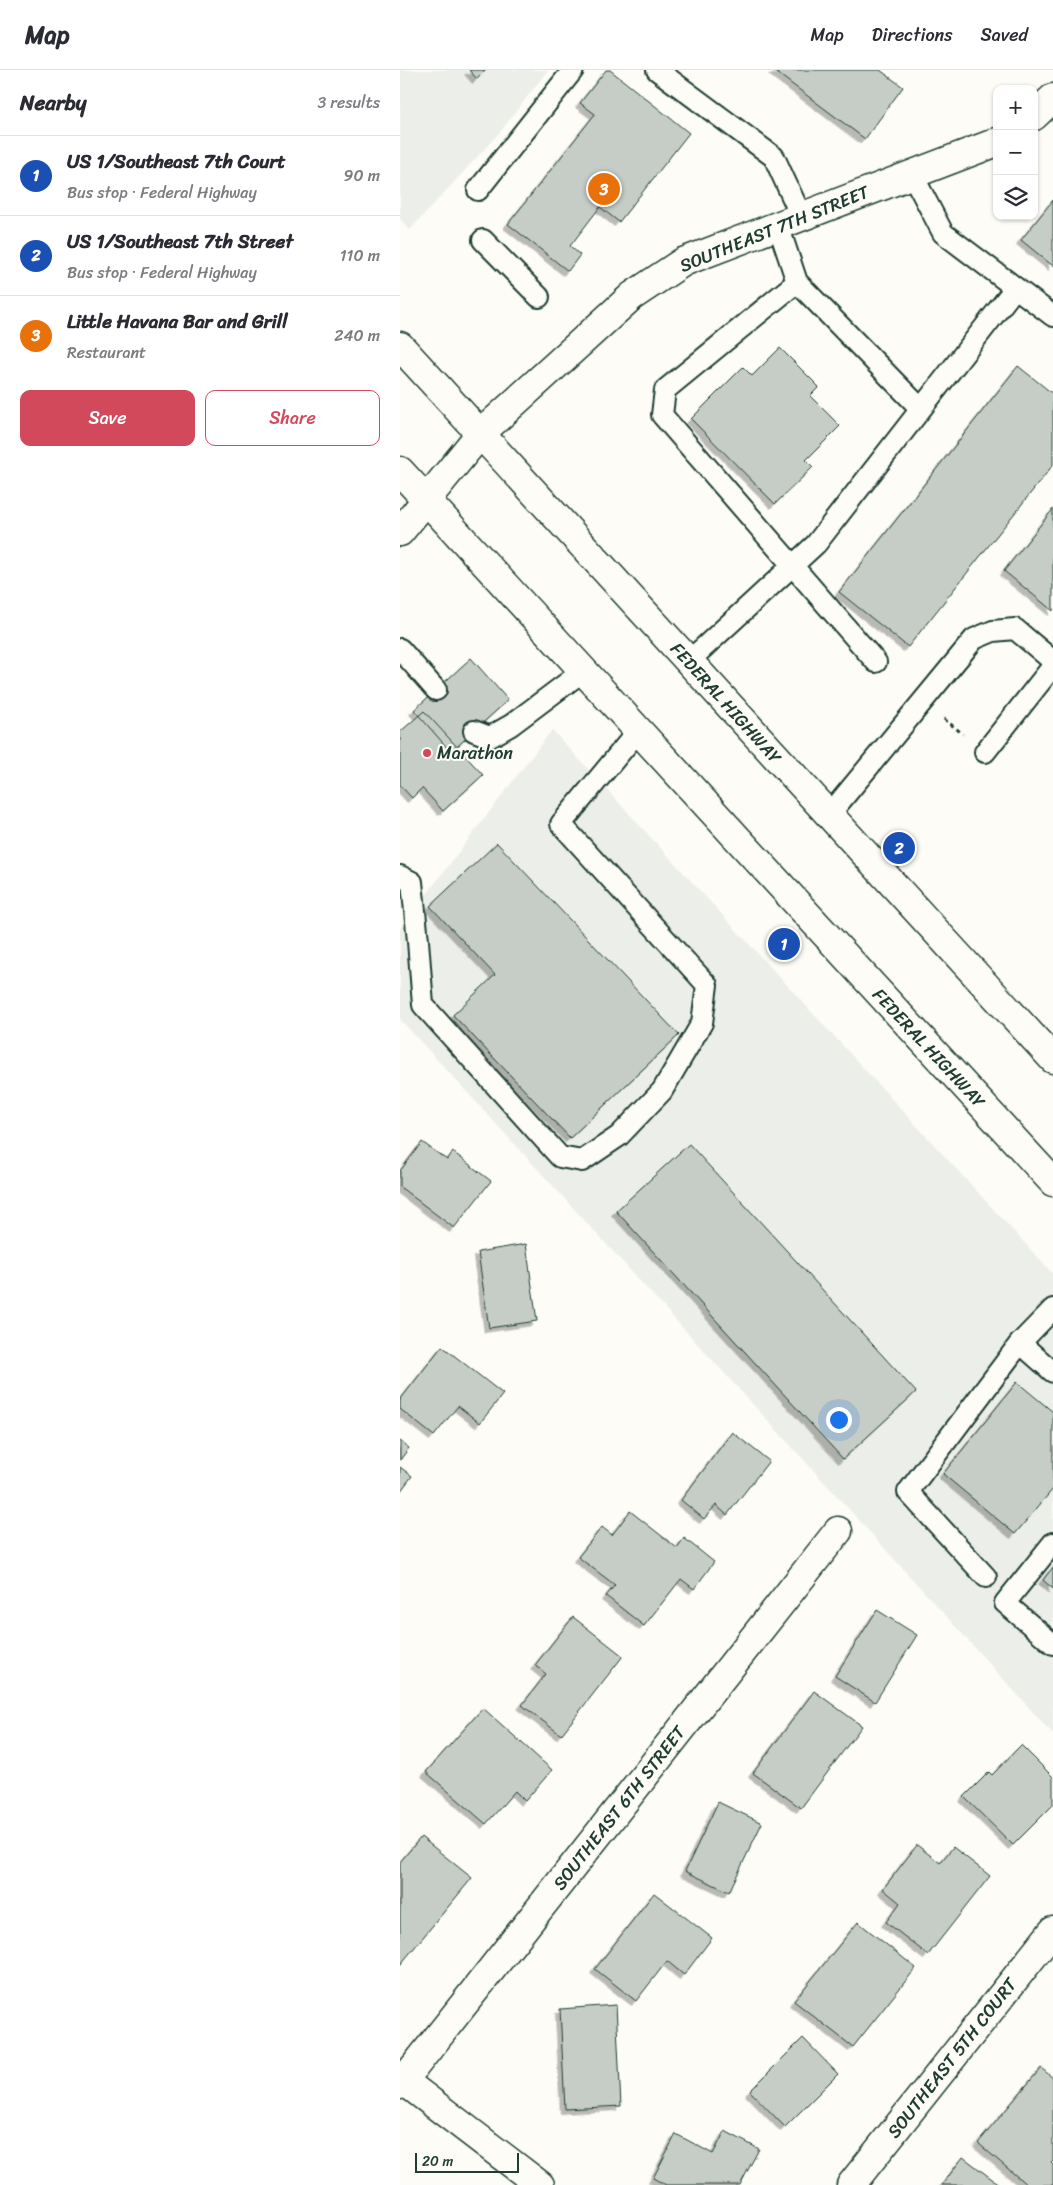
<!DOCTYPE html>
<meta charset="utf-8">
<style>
:root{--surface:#fff;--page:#f2f2f3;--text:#2b2b33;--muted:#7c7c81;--line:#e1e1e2;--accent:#d1495b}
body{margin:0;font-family:Sriracha,sans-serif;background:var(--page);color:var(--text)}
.controls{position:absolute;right:15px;top:15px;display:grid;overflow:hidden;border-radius:10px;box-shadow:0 1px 4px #0004}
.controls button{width:45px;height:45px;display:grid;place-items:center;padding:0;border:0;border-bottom:1px solid var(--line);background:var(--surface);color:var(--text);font:25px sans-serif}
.scale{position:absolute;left:15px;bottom:12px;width:104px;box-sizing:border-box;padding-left:5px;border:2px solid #1f3d34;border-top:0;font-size:14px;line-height:18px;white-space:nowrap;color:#1f3d34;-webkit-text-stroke:4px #fdfcf7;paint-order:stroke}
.you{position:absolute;left:438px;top:1349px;width:18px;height:18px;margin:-12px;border:4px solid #fff;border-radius:50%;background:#1a73e8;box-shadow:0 0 0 8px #1a73e833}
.badge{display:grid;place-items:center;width:32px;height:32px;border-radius:50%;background:var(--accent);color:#fff;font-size:16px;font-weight:700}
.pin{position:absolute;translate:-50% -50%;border:2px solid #fff;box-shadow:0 1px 5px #0006}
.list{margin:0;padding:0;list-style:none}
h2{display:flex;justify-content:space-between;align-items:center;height:65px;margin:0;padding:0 20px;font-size:21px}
h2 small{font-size:16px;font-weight:400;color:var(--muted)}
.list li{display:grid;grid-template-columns:32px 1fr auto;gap:15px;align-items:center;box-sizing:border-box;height:80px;padding:0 20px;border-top:1px solid var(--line)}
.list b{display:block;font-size:19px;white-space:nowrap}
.list p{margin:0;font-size:16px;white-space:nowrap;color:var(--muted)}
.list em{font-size:16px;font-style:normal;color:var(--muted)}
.actions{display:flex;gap:10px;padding:15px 20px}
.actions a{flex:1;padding:11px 0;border:1px solid var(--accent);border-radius:10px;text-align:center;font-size:18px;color:var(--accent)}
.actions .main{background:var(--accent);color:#fff}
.icon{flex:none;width:28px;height:28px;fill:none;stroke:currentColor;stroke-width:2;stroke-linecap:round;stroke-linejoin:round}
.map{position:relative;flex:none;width:653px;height:2115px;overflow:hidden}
header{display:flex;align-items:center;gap:30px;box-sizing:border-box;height:70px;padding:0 25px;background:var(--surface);border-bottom:1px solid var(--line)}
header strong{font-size:24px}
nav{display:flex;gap:28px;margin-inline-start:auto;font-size:18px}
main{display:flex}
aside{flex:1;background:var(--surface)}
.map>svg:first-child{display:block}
.built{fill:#eceee9}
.building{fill:#c6cdc7;stroke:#1f3d34;filter:url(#shadow)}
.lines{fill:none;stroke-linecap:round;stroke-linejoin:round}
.lane-casing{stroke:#1f3d34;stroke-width:24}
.street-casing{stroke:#1f3d34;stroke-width:31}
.primary-casing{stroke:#1f3d34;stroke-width:31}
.path{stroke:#1f3d34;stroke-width:3;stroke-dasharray:4 4;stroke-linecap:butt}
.lane{stroke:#fdfcf7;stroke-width:20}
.street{stroke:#fdfcf7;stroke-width:28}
.primary{stroke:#fdfcf7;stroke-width:28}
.poi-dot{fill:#d1495b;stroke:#fdfcf7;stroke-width:2}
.labels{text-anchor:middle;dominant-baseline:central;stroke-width:4;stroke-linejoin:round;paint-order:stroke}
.street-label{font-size:18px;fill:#1f3d34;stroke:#fdfcf7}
.poi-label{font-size:18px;fill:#1f3d34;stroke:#fdfcf7;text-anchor:start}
</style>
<header>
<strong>Map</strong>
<nav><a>Map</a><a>Directions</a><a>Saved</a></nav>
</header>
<main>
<aside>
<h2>Nearby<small>3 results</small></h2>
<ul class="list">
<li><span class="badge" style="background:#1a4fb4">1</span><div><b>US 1/Southeast 7th Court</b><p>Bus stop · Federal Highway</p></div><em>90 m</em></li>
<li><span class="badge" style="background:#1a4fb4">2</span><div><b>US 1/Southeast 7th Street</b><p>Bus stop · Federal Highway</p></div><em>110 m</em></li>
<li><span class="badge" style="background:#e8710a">3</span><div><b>Little Havana Bar and Grill</b><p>Restaurant</p></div><em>240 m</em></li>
</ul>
<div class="actions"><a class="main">Save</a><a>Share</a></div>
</aside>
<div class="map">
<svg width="653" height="2115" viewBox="0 0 653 2115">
<defs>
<filter id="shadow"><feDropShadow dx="-4.5" dy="4.5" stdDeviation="0" flood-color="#0004"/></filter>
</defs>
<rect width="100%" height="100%" fill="#fdfcf7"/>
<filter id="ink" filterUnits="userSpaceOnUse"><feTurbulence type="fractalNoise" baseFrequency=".02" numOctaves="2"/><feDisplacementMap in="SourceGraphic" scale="10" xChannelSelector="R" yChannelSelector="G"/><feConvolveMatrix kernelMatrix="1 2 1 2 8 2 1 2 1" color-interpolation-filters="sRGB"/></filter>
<g filter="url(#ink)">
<path class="built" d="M 0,0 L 148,0 L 100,62 L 10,160 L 0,149 Z
M 152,660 L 653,1204 L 653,1664 L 447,1437 L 0,949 L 0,859 Z"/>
<path class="building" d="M 69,0 L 86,0 L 77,9 Z
M 206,0 L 210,0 L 289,63 L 219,152 L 200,137 L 170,176 L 180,185 L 168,201 L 108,154 L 195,44 L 180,33 Z
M 373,0 L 480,0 L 503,17 L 465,69 Z
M 653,130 L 653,196 L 621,170 Z
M 380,278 L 419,317 L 410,326 L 440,356 L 406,390 L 413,397 L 375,434 L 291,349 L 343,297 L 352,306 Z
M 618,296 L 653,324 L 653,395 L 508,577 L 439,522 Z
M 653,439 L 653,541 L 604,501 Z
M 71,588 L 108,630 L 51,682 L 14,640 Z
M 24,641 L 83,705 L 43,741 L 22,718 L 12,728 L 0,715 L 0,662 Z
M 97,773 L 279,965 L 170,1068 L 53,945 L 95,905 L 30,836 Z
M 22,1072 L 47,1090 L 53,1082 L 91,1111 L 54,1158 L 0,1117 L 0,1101 Z
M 289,1074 L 516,1322 L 443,1389 L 216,1141 Z
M 126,1174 L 137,1251 L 89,1258 L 78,1182 Z
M 42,1276 L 103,1324 L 80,1353 L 58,1336 L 34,1366 L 0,1339 L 0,1330 Z
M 617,1312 L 653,1342 L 653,1419 L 615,1464 L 543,1404 Z
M 332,1362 L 369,1391 L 327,1445 L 316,1435 L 304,1449 L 281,1430 Z
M 0,1371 L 9,1378 L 0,1390 Z
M 0,1397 L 12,1406 L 0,1422 Z
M 230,1441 L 277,1478 L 284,1468 L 314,1492 L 294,1519 L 281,1509 L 244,1556 L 206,1526 L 215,1515 L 178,1487 L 202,1457 L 212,1465 Z
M 653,1497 L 653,1519 L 643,1510 Z
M 477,1540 L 517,1565 L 475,1632 L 435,1606 Z
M 173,1547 L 223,1586 L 161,1665 L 122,1635 L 146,1604 L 135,1595 Z
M 414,1621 L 462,1656 L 401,1738 L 353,1703 Z
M 83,1638 L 152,1700 L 125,1731 L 115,1721 L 86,1754 L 26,1702 Z
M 621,1675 L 653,1707 L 653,1735 L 613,1775 L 564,1727 L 589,1702 L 592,1705 Z
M 318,1732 L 362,1753 L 329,1822 L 285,1801 Z
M 21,1767 L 72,1808 L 0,1895 L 0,1792 Z
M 517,1775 L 540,1793 L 553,1777 L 590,1806 L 528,1885 L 486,1852 L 500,1833 L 483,1819 Z
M 254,1823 L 312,1868 L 284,1905 L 267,1891 L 236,1931 L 195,1899 Z
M 458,1852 L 516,1898 L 453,1977 L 394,1931 Z
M 216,1935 L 221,2036 L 165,2039 L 160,1939 Z
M 403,1968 L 438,2004 L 385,2057 L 350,2021 Z
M 641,1998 L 653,2008 L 653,2091 L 651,2093 L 653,2095 L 653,2115 L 627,2115 L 578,2073 Z
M 325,2061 L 359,2079 L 340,2115 L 266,2115 L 253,2108 L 276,2064 L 313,2084 Z
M 563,2087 L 600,2115 L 542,2115 Z"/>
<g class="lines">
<g class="lane-casing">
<path id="lane" d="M 257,0 L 374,87 L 401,146
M 512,104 L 543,163 L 653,246
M 78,120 L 173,0
M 378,155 L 397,212
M 83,170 L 139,227
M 0,579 L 36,620
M 289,591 L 416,474 L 615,218
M 476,592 L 262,345 L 265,320 L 397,212 L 521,339
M 74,661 L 90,667 L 111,655 L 183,601
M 585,682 L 653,596
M 429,745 L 574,569 L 593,561 L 615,559 L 653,591
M 0,806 L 12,812 L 18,871 L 23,935 L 160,1087 L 182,1091 L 219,1066 L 262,1021 L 302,953 L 307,915 L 161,754 L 238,661
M 620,1273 L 653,1302
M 653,1473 L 605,1533 L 653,1574
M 586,1507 L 508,1422 L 620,1273 L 653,1239"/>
</g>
<g class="street-casing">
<path id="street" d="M 634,46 L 653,28
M 0,462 L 80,364 L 232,226 L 283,192 L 597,72
M 0,2008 L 140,2115
M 0,2015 L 438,1461
M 451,2115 L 653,1861"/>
</g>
<g class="primary-casing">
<path id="primary" d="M 0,276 L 653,989
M 0,401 L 653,1112"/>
</g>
<path class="path" d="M 544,649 L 563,664"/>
<use href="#lane" class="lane"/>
<use href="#street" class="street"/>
<use href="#primary" class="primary"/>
</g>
</g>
<circle class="poi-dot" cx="27" cy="683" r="5"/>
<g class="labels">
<g class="street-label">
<text transform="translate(374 159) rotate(-22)">SOUTHEAST 7TH STREET</text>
<text transform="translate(326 633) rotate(48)">FEDERAL HIGHWAY</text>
<text transform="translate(529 978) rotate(47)">FEDERAL HIGHWAY</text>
<text transform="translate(219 1738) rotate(-52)">SOUTHEAST 6TH STREET</text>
<text transform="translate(552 1988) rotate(-52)">SOUTHEAST 5TH COURT</text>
</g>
<g class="poi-label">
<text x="37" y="683">Marathon</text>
</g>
</g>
</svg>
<div class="controls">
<button>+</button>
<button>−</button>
<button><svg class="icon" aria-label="layers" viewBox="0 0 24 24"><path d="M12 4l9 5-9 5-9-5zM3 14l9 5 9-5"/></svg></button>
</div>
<div class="scale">20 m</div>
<div class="you"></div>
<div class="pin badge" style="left:384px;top:874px;background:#1a4fb4">1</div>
<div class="pin badge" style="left:499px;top:778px;background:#1a4fb4">2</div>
<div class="pin badge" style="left:204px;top:119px;background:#e8710a">3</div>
</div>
</main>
